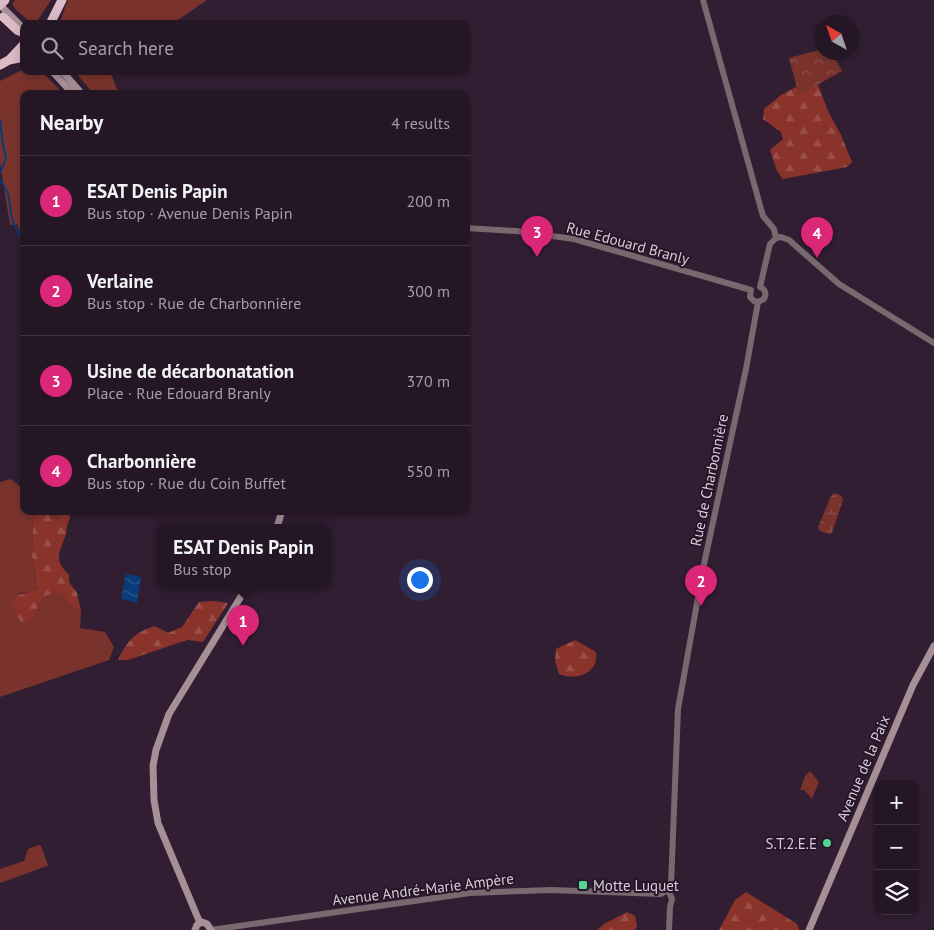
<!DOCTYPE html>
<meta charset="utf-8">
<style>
:root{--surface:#251626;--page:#312332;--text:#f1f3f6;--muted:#a39fa7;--line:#423543;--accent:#db2777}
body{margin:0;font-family:"PT Sans",sans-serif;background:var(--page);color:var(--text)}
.controls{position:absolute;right:15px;bottom:15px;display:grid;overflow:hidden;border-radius:10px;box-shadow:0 2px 8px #0003}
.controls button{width:45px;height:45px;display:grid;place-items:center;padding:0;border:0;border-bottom:1px solid var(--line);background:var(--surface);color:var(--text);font:25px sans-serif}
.compass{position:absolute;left:814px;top:15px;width:45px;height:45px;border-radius:50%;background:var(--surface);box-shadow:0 2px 8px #0003;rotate:320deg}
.you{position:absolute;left:419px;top:579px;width:18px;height:18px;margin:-12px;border:4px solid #fff;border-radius:50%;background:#1a73e8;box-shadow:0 0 0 8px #1a73e833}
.badge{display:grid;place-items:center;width:32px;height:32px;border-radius:50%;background:var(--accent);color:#fff;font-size:16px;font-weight:700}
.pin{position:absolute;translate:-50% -41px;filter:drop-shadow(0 1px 2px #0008)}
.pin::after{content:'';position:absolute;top:26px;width:18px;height:15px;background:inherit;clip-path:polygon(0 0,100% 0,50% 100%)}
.popup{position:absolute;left:156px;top:524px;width:175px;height:65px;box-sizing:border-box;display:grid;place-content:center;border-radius:10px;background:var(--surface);filter:drop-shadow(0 1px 4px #0005);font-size:16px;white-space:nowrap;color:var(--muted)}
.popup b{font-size:19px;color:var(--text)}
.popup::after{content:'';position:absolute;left:50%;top:100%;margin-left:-10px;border:10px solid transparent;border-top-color:var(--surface)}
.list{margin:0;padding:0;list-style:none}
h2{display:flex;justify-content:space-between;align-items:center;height:65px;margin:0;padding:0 20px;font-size:21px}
h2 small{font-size:16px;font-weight:400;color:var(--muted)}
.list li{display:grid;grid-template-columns:32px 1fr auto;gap:15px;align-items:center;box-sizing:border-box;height:90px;padding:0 20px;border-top:1px solid var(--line)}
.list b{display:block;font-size:19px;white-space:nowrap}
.list p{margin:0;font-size:16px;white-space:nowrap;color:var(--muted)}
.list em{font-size:16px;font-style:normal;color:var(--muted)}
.icon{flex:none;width:28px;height:28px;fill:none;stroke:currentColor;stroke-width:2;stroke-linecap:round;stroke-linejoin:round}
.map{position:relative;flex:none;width:934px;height:930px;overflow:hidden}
.search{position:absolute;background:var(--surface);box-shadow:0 2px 8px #0003;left:20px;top:20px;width:450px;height:55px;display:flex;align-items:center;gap:12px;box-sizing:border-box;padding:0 18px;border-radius:10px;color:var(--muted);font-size:19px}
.panel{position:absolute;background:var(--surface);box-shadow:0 2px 8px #0003;left:20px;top:90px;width:450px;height:425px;border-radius:10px}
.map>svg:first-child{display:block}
.green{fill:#79332c}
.forest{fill:url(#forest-firs)}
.wetland{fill:url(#wetland-marsh)}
.park{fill:url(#park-crowns)}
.water{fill:url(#water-waves)}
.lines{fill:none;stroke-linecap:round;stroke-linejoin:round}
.stream{stroke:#093b7b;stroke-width:2}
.tertiary{stroke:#78696e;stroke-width:6}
.secondary{stroke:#a78f97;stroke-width:7}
.trunk{stroke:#dcbac6;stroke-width:9}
.trunk-bridge{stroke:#dcbac6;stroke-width:9}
.poi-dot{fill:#53d396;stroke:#271529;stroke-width:2}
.labels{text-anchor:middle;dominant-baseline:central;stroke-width:4;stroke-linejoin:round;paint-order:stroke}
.street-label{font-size:15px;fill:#d9ccda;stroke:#271529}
.poi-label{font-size:15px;fill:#d9ccda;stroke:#271529;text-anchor:end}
</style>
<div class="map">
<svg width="934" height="930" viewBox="0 0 934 930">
<defs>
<pattern id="forest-firs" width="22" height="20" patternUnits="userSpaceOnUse" patternTransform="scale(1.25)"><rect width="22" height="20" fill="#8a332b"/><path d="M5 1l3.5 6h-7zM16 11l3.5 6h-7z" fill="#9a4f49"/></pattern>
<pattern id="wetland-marsh" width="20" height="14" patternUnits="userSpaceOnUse" patternTransform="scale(1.25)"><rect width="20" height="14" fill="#79332c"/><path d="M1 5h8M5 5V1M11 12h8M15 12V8" fill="none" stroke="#8b4f4a"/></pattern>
<pattern id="park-crowns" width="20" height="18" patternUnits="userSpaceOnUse" patternTransform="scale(1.25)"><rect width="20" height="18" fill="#79332c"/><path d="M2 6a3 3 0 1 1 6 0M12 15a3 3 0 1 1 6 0" fill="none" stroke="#8b4f4a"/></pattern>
<pattern id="water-waves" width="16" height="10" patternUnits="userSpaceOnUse" patternTransform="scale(1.25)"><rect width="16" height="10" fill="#093b7b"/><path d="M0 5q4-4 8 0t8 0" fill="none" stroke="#2c568d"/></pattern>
</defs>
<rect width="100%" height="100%" fill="#311e33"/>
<path class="green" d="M 15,0 L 51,0 L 38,20 L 28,20 L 16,10 L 12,4 Z
M 68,0 L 207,0 L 172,24 L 59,24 Z
M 24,69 L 24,71 L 41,71 L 64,94 L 24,94 L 24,244 L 17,224 L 10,225 L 0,163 L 0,81 Z
M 74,71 L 110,71 L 119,94 L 94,94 Z
M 11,479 L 24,490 L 24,511 L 61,511 L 62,518 L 57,520 C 49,513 43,511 33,516 L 32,556 L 38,591 L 20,593 L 21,624 L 35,617 C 38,602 43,592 60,594 L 68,604 L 81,611 L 80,628 L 105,632 L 114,647 L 109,660 L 0,697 L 0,482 Z
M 810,771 L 819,782 L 812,799 L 804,790 L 800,790 L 805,776 Z
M 39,845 L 41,846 L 48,865 L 47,866 L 0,883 L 0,869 L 24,861 L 28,849 Z"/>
<path class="forest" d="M 813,78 L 817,82 L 828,111 L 841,135 L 852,162 L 847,167 L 783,179 L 777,171 L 770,150 L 783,139 L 781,132 L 763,119 L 764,109 L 781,95 Z
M 61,511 L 69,511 L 70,519 C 66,525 67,528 66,534 C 60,553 52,558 69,575 L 69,582 L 77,593 L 81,611 L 68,604 L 60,594 C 43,592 38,602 35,617 L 22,625 L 12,605 C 17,592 25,593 38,590 L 32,556 L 33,516 C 43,511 49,514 57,520 L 62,518 Z
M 213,601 L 228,603 L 203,642 L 187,640 L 128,660 L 118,660 C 127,641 135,632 155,626 L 168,633 L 182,627 L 199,602 Z
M 575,640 L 596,652 C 599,674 576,681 559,674 L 555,661 L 556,649 Z
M 746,892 L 797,924 L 799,930 L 719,930 L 735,900 Z
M 627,912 L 635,916 L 637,926 L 635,930 L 597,930 L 604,924 Z"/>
<path class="wetland" d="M 834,493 L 842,496 L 843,500 L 832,533 L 829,534 L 820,531 L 818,527 L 831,496 Z"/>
<path class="park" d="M 819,50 L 821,51 L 822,52 L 833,54 L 842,71 L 799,95 L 789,58 Z"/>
<path class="water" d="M 126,574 L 141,577 L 137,603 L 121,599 Z"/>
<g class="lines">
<path class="stream" d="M 0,120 L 3,145 L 6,158 L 0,173
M 0,179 L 8,193 L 12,219 L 24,245"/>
<path class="tertiary" d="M 703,0 L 763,216 L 774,229 L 776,238
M 466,228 L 516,231 L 574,239 L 751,290
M 776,238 L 781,237 L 789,240 L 839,284 L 934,343
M 760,287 L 770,244 L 776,238
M 751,290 L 750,297 L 754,301 L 758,302
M 758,302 L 764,299 C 767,294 765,289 760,287
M 668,890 L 671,885 L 678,709 L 704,564 L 746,369 L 758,302
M 668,890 L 672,899 L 670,907 L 669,930
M 211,930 L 470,893 L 551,890 L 661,894 L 668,890"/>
<path class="secondary" d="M 0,5 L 24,29
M 52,71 L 73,94
M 62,71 L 82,94
M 277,527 L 282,511
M 200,923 L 158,823 L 154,800 L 153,766 L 156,750 L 169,714 L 248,585
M 195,930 L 197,925 L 202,922 L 207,924 L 211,930
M 809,930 L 913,685 L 934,646"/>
<path class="trunk" d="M 3,17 L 17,30 L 24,33
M 50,24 L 62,0
M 9,60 L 24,44
M 0,65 L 9,60 L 24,57"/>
<path class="trunk-bridge" d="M 0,5 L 5,0"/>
</g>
<g class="poi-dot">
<circle cx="827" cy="843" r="5"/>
<rect x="578" y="880" width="10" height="10" rx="2.5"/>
</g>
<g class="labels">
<g class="street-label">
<text transform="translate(628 243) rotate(15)">Rue Edouard Branly</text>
<text transform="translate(709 480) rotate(-78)">Rue de Charbonnière</text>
<text transform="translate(863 768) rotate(-67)">Avenue de la Paix</text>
<text transform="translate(423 889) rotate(-7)">Avenue André-Marie Ampère</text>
</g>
<g class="poi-label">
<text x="817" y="843">S.T.2.E.E</text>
<text x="593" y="885" text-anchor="start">Motte Luquet</text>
</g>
</g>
</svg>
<div class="controls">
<button>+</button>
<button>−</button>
<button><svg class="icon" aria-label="layers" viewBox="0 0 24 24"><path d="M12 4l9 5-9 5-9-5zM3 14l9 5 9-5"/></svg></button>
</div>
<svg class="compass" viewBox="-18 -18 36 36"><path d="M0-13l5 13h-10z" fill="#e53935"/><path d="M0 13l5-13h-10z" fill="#a39fa7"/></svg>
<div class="you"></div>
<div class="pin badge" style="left:243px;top:646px">1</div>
<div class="popup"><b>ESAT Denis Papin</b>Bus stop</div>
<div class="pin badge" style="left:701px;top:606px">2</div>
<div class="pin badge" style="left:537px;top:257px">3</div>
<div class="pin badge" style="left:817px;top:258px">4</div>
<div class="search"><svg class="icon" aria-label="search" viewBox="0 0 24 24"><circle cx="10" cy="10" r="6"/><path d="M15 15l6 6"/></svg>Search here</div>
<section class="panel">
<h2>Nearby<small>4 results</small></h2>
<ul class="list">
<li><span class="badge">1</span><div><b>ESAT Denis Papin</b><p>Bus stop · Avenue Denis Papin</p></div><em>200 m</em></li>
<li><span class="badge">2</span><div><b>Verlaine</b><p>Bus stop · Rue de Charbonnière</p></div><em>300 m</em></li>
<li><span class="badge">3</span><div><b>Usine de décarbonatation</b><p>Place · Rue Edouard Branly</p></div><em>370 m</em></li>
<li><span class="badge">4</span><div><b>Charbonnière</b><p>Bus stop · Rue du Coin Buffet</p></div><em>550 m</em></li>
</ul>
</section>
</div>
